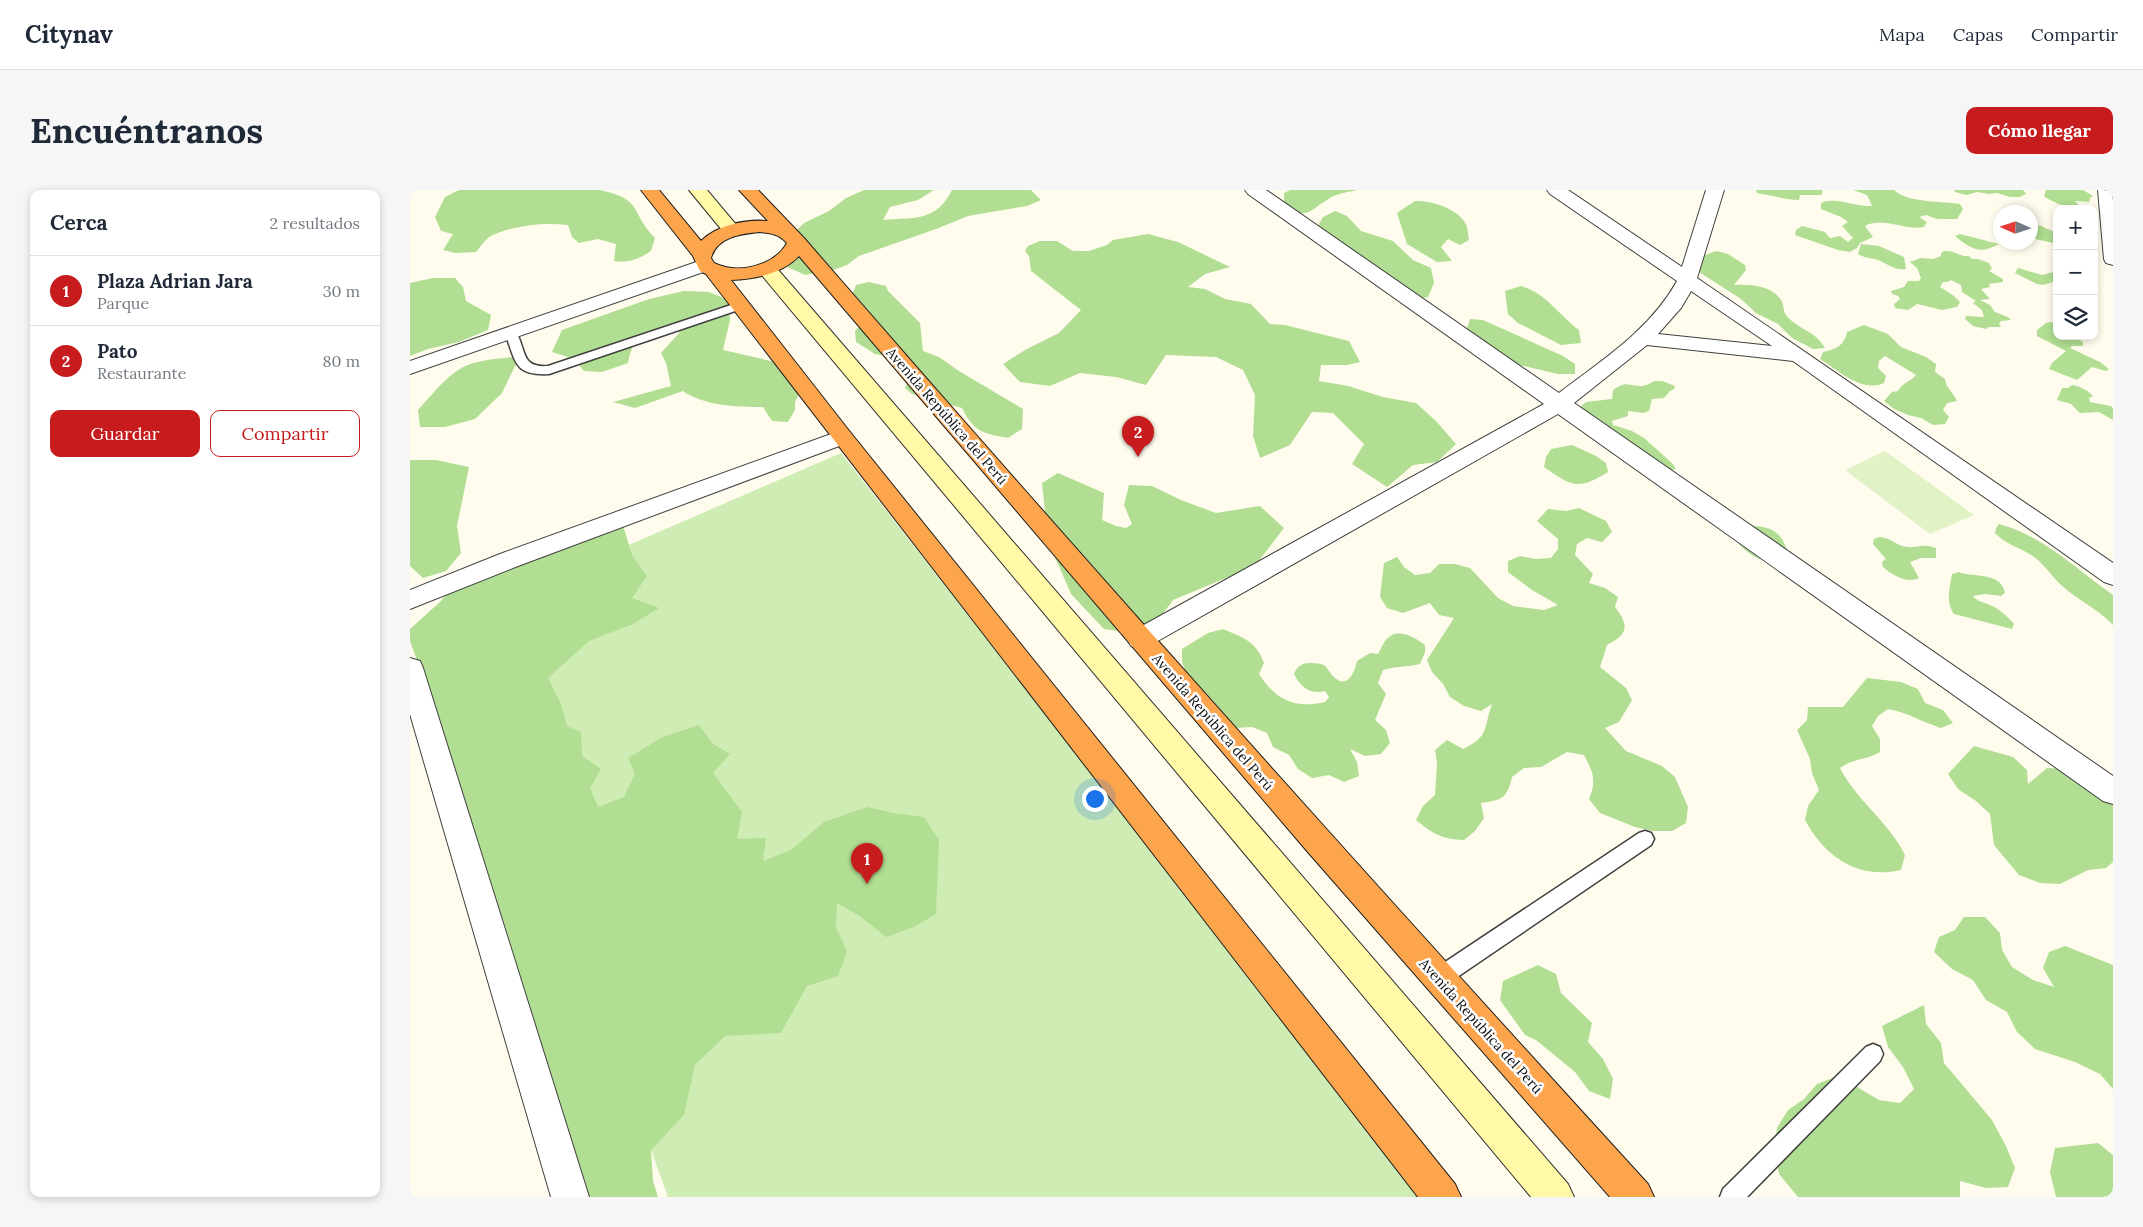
<!DOCTYPE html>
<html lang="es">
<meta charset="utf-8">
<style>
:root{--surface:#fff;--page:#f6f6f7;--text:#1f2937;--muted:#747a83;--line:#e0e1e3;--accent:#c61c1d}
body{margin:0;font-family:Lora,serif;background:var(--page);color:var(--text)}
.controls{position:absolute;right:15px;top:15px;display:grid;overflow:hidden;border-radius:10px;box-shadow:0 2px 8px #0003}
.controls button{width:45px;height:45px;display:grid;place-items:center;padding:0;border:0;border-bottom:1px solid var(--line);background:var(--surface);color:var(--text);font:25px sans-serif}
.compass{position:absolute;left:1583px;top:15px;width:45px;height:45px;border-radius:50%;background:var(--surface);box-shadow:0 2px 8px #0003;rotate:273deg}
.you{position:absolute;left:684px;top:608px;width:18px;height:18px;margin:-12px;border:4px solid #fff;border-radius:50%;background:#1a73e8;box-shadow:0 0 0 8px #1a73e833}
.badge{display:grid;place-items:center;width:32px;height:32px;border-radius:50%;background:var(--accent);color:#fff;font-size:16px;font-weight:700}
.pin{position:absolute;translate:-50% -41px;filter:drop-shadow(0 1px 2px #0008)}
.pin::after{content:'';position:absolute;top:26px;width:18px;height:15px;background:inherit;clip-path:polygon(0 0,100% 0,50% 100%)}
.list{margin:0;padding:0;list-style:none}
h2{display:flex;justify-content:space-between;align-items:center;height:65px;margin:0;padding:0 20px;font-size:21px}
h2 small{font-size:16px;font-weight:400;color:var(--muted)}
.list li{display:grid;grid-template-columns:32px 1fr auto;gap:15px;align-items:center;box-sizing:border-box;height:70px;padding:0 20px;border-top:1px solid var(--line)}
.list b{display:block;font-size:19px;white-space:nowrap}
.list p{margin:0;font-size:16px;white-space:nowrap;color:var(--muted)}
.list em{font-size:16px;font-style:normal;color:var(--muted)}
.actions{display:flex;gap:10px;padding:15px 20px}
.actions a{flex:1;padding:11px 0;border:1px solid var(--accent);border-radius:10px;text-align:center;font-size:18px;color:var(--accent)}
.actions .main{background:var(--accent);color:#fff}
.icon{flex:none;width:28px;height:28px;fill:none;stroke:currentColor;stroke-width:2;stroke-linecap:round;stroke-linejoin:round}
.map{position:relative;flex:none;width:1703px;height:1007px;overflow:hidden;border-radius:10px}
header{display:flex;align-items:center;gap:30px;box-sizing:border-box;height:70px;padding:0 25px;background:var(--surface);border-bottom:1px solid var(--line)}
header strong{font-size:24px}
nav{display:flex;gap:28px;margin-inline-start:auto;font-size:18px}
.intro{display:flex;align-items:center;justify-content:space-between;box-sizing:border-box;height:120px;padding:0 30px}
h1{margin:0;font-size:35px}
.button{padding:12px 22px;border-radius:10px;background:var(--accent);color:#fff;font-size:18px;font-weight:700}
main{display:flex;gap:30px;padding:0 30px}
aside{flex:1;background:var(--surface);border-radius:10px;box-shadow:0 2px 8px #0003}
.map>svg:first-child{display:block}
.green{fill:#cfecb4}
.forest{fill:#b1de92}
.pitch{fill:#e1f2c6}
.lines{fill:none;stroke-linecap:round;stroke-linejoin:round}
.lane-casing{stroke:#404040;stroke-width:3}
.street-casing{stroke:#404040;stroke-width:2}
.secondary-casing{stroke:#2f2f2f;stroke-width:2}
.highway-casing{stroke:#1e1e1e;stroke-width:2}
.lane{fill:#fff;fill-rule:evenodd}
.street{fill:#fff;fill-rule:evenodd}
.secondary{fill:#fff9a8;fill-rule:evenodd}
.highway{fill:#fda54d;fill-rule:evenodd}
.labels{text-anchor:middle;dominant-baseline:central;stroke-width:5;stroke-linejoin:round;paint-order:stroke}
.street-label{font-size:14px;fill:#0d0d0d;stroke:#fff}
</style>
<header>
<strong>Citynav</strong>
<nav><a>Mapa</a><a>Capas</a><a>Compartir</a></nav>
</header>
<div class="intro"><h1>Encuéntranos</h1><a class="button">Cómo llegar</a></div>
<main>
<aside>
<h2>Cerca<small>2 resultados</small></h2>
<ul class="list">
<li><span class="badge">1</span><div><b>Plaza Adrian Jara</b><p>Parque</p></div><em>30 m</em></li>
<li><span class="badge">2</span><div><b>Pato</b><p>Restaurante</p></div><em>80 m</em></li>
</ul>
<div class="actions"><a class="main">Guardar</a><a>Compartir</a></div>
</aside>
<div class="map">
<svg width="1703" height="1007" viewBox="0 0 1703 1007">
<rect width="100%" height="100%" fill="#fffced"/>
<path class="green" d="M 431,263 L 1014,1007 L 258,1007 L 50,428 Z"/>
<path class="forest" d="M 49,0 L 189,0 C 234,9 219,21 245,48 L 241,61 C 229,69 219,73 204,71 L 206,54 L 188,49 L 169,53 L 162,47 L 158,35 C 134,32 105,35 83,45 C 76,48 71,56 66,62 L 45,63 L 33,60 L 43,44 L 31,41 L 25,27 L 35,7 Z
M 454,0 L 524,0 L 508,10 L 480,17 L 473,30 C 505,27 526,32 542,0 L 621,0 L 631,10 L 617,16 L 558,26 L 526,39 L 449,66 L 437,75 L 423,80 L 395,85 L 373,75 L 375,52 L 394,33 L 419,21 L 436,8 Z
M 880,0 L 947,0 C 939,2 928,3 920,8 C 901,19 894,34 874,12 L 874,3 Z
M 1346,0 L 1411,0 L 1413,1 L 1411,5 L 1390,5 L 1389,10 C 1377,10 1360,5 1347,3 Z
M 1443,0 L 1484,0 C 1497,13 1531,11 1550,14 L 1553,19 L 1547,29 L 1527,29 L 1516,25 L 1509,27 L 1517,32 L 1514,37 C 1495,41 1473,26 1455,36 L 1463,47 L 1450,53 L 1447,58 L 1440,62 L 1428,60 L 1385,45 L 1386,40 L 1392,36 L 1415,42 L 1420,48 L 1430,46 L 1438,52 L 1443,48 L 1432,36 L 1438,32 L 1431,27 L 1411,19 L 1411,13 C 1426,6 1445,17 1462,16 L 1457,5 Z
M 1544,0 L 1613,0 L 1616,4 L 1610,7 L 1600,7 L 1587,3 L 1579,4 L 1567,2 L 1557,5 L 1545,2 Z
M 1636,0 L 1673,0 L 1683,6 L 1680,8 L 1679,12 L 1665,11 L 1672,19 C 1662,19 1642,13 1634,6 Z
M 1005,11 C 1022,10 1052,20 1057,37 C 1058,41 1058,46 1059,50 L 1050,55 L 1038,49 L 1031,57 L 1042,71 L 1027,72 L 997,54 L 987,23 Z
M 925,21 L 937,26 L 951,41 L 983,51 L 1003,70 L 1021,78 L 1024,93 L 1018,107 L 1008,109 L 907,38 L 913,27 Z
M 1621,34 L 1631,36 L 1647,43 L 1647,57 L 1643,53 L 1621,48 Z
M 738,44 L 768,52 L 820,77 L 795,84 L 778,97 L 795,99 L 815,109 L 841,114 L 860,134 L 875,135 L 939,151 L 950,172 L 937,175 L 911,175 L 909,191 L 938,196 L 973,207 L 1006,213 L 1026,231 L 1046,254 L 1027,272 L 1003,275 L 977,297 L 942,274 L 954,254 L 923,223 L 902,222 L 880,255 L 850,268 L 843,246 L 845,205 L 833,180 L 806,167 L 756,165 L 736,195 L 706,187 L 670,183 L 640,196 L 610,192 L 593,174 L 615,160 L 649,143 L 671,120 L 621,81 L 619,66 L 615,61 L 618,56 L 630,51 L 647,51 L 663,61 L 679,61 L 697,55 L 703,50 Z
M 1550,44 L 1589,54 C 1570,65 1561,59 1545,46 Z
M 1451,54 L 1469,56 L 1494,67 L 1496,79 C 1485,81 1478,74 1468,70 C 1461,68 1454,68 1448,64 Z
M 1307,61 L 1318,64 L 1335,75 L 1336,80 L 1324,95 C 1339,94 1362,95 1371,110 C 1374,114 1373,121 1376,125 C 1384,137 1406,141 1415,158 L 1403,159 L 1382,148 L 1368,134 L 1346,123 L 1331,109 L 1286,80 C 1290,68 1294,64 1307,61 Z
M 1534,61 C 1546,60 1549,67 1559,66 L 1562,69 L 1568,69 L 1579,73 L 1582,79 L 1579,81 L 1593,89 L 1593,92 L 1579,94 L 1580,97 L 1571,99 L 1580,109 L 1570,110 L 1580,115 L 1585,122 L 1598,127 L 1601,130 L 1591,131 L 1589,134 L 1591,137 L 1579,137 L 1576,139 L 1563,136 L 1555,129 L 1556,126 L 1574,127 L 1572,120 L 1563,113 L 1566,111 L 1552,102 L 1551,95 L 1541,90 L 1538,92 L 1533,92 L 1530,97 L 1544,106 L 1550,112 L 1547,117 L 1532,120 L 1507,114 L 1498,120 L 1485,118 L 1484,114 L 1490,109 L 1488,106 L 1482,104 L 1481,101 L 1494,97 L 1498,91 L 1509,91 L 1511,88 L 1507,78 L 1500,72 L 1511,68 L 1523,69 L 1531,66 L 1531,63 Z
M 1608,78 L 1632,85 L 1647,81 L 1647,91 L 1633,95 L 1627,94 L 1605,83 Z
M 23,88 L 45,88 L 53,97 L 56,111 L 81,125 L 78,140 L 49,152 L 18,159 L 0,166 L 0,93 Z
M 459,92 L 476,96 L 478,101 L 510,133 L 513,161 L 529,167 L 549,181 L 613,219 L 612,239 L 598,248 C 572,243 564,242 552,218 L 502,204 L 495,198 L 504,180 L 495,170 L 465,164 L 446,152 L 445,141 L 455,130 L 456,119 L 442,105 L 446,95 Z
M 1111,96 C 1136,103 1148,124 1169,140 L 1171,153 L 1151,155 L 1108,133 L 1098,124 L 1095,101 Z
M 274,101 L 299,102 L 318,110 L 320,130 L 313,160 L 392,178 L 393,196 L 385,212 L 385,220 L 378,232 L 362,231 L 353,217 C 328,217 294,216 273,201 L 225,218 L 203,212 L 261,196 L 256,173 L 251,163 L 270,142 L 266,137 C 238,142 224,140 218,173 L 192,182 L 174,181 L 164,169 L 142,162 L 152,140 L 239,109 Z
M 1060,129 L 1073,130 L 1153,166 L 1165,174 L 1165,184 L 1148,184 L 1105,174 L 1055,145 Z
M 1641,132 L 1647,134 L 1647,146 L 1664,146 L 1673,152 L 1673,156 L 1662,156 L 1660,158 L 1690,172 L 1699,179 L 1696,181 L 1682,177 L 1667,190 L 1639,179 L 1642,173 L 1656,161 L 1627,146 L 1627,140 L 1636,133 Z
M 1454,135 L 1478,144 L 1491,157 L 1516,167 L 1526,174 L 1525,182 L 1535,189 C 1536,198 1543,202 1547,211 L 1537,213 L 1533,220 L 1539,227 L 1535,234 L 1523,235 L 1511,228 L 1498,225 L 1484,219 L 1474,211 L 1482,202 L 1488,201 C 1493,192 1500,192 1506,185 L 1475,166 L 1469,171 L 1468,178 L 1476,186 L 1474,193 C 1452,203 1429,181 1410,169 L 1413,162 C 1425,160 1435,155 1437,142 Z
M 103,167 L 106,174 L 92,203 L 65,229 L 35,237 L 10,237 L 8,220 C 21,206 35,187 53,177 C 68,170 87,169 103,167 Z
M 1245,191 L 1252,191 L 1265,196 L 1264,199 L 1260,201 L 1254,208 L 1242,209 L 1239,221 L 1233,223 L 1218,221 L 1218,226 L 1202,231 L 1203,235 L 1222,241 L 1234,248 L 1263,274 L 1266,279 L 1260,280 L 1169,218 L 1176,212 L 1202,209 L 1203,200 C 1216,191 1216,195 1229,196 C 1235,197 1240,193 1245,191 Z
M 1662,195 C 1669,196 1678,200 1683,206 L 1679,208 L 1680,212 L 1701,216 L 1703,219 L 1703,230 L 1689,222 L 1670,223 L 1661,214 L 1647,210 L 1652,198 L 1658,198 Z
M 1162,255 L 1186,266 L 1196,273 L 1198,282 C 1168,301 1161,296 1134,277 L 1136,267 L 1141,259 Z
M 0,270 L 26,270 L 59,277 L 47,336 L 51,363 L 36,381 L 13,388 L 0,376 Z
M 648,283 L 694,303 L 692,330 L 706,336 L 716,338 L 722,334 L 714,315 L 719,295 L 742,296 L 771,310 L 806,323 L 850,316 L 874,338 L 845,376 L 763,410 L 737,445 L 694,439 L 661,404 L 638,351 L 632,293 Z
M 1169,318 L 1196,331 L 1202,342 L 1192,352 L 1177,348 L 1167,354 L 1165,365 L 1183,384 L 1179,393 L 1195,398 L 1208,407 L 1205,417 C 1219,435 1219,444 1197,455 L 1190,477 L 1216,498 L 1222,510 L 1209,532 L 1195,538 L 1216,561 L 1252,576 L 1265,587 L 1278,617 L 1276,633 L 1262,641 L 1243,641 L 1225,637 L 1190,623 L 1179,609 C 1187,590 1183,582 1174,565 L 1157,562 L 1131,577 L 1114,578 L 1102,587 C 1097,609 1092,610 1071,613 L 1074,628 L 1065,641 L 1054,650 C 1032,649 1023,644 1006,630 L 1013,616 L 1025,605 L 1027,573 L 1025,560 L 1037,550 L 1053,559 C 1080,546 1073,539 1082,514 L 1071,521 L 1054,516 L 1040,507 L 1033,494 L 1022,482 L 1017,470 L 1044,428 L 1029,425 L 1020,413 L 993,423 L 977,418 L 970,407 L 974,373 L 987,367 L 994,377 L 1005,385 L 1020,383 L 1029,374 L 1045,374 L 1060,378 L 1088,408 L 1103,416 L 1134,420 L 1148,415 L 1122,400 L 1098,382 L 1098,371 L 1110,366 L 1126,369 L 1141,368 L 1148,359 L 1148,349 L 1127,331 L 1138,319 L 1156,321 Z
M 1589,334 C 1632,345 1667,380 1703,405 L 1703,435 C 1687,418 1667,410 1651,395 C 1641,386 1633,372 1621,365 C 1609,357 1595,354 1585,343 L 1586,338 Z
M 213,335 L 222,365 L 237,386 L 222,408 L 249,418 L 223,434 L 179,451 L 138,488 L 151,514 L 157,536 L 171,542 L 172,566 L 191,579 L 180,598 L 188,617 L 214,607 L 225,584 L 218,568 L 253,547 L 289,535 L 303,554 L 320,564 L 303,583 L 332,622 L 327,649 L 356,648 L 353,671 L 381,660 L 414,632 L 457,617 L 483,623 L 514,627 L 529,650 L 526,724 L 504,737 L 476,747 L 451,727 L 427,713 L 426,737 L 437,762 L 428,786 L 397,796 L 371,843 L 315,846 L 285,875 L 274,925 L 241,960 L 243,991 L 248,1007 L 173,1007 L 9,476 L 0,451 L 0,439 L 31,411 L 40,398 Z
M 1331,335 C 1362,336 1373,339 1380,371 C 1352,373 1341,369 1323,347 Z
M 1470,347 C 1482,348 1488,357 1497,357 C 1510,358 1512,353 1526,358 L 1526,368 L 1511,368 L 1500,372 L 1509,388 C 1497,394 1482,385 1473,377 L 1472,372 L 1476,369 L 1463,354 L 1464,349 Z
M 1549,382 C 1563,388 1591,381 1595,403 L 1591,406 L 1575,404 L 1563,406 C 1568,412 1571,411 1577,414 C 1588,417 1597,426 1604,434 L 1602,439 L 1544,424 C 1535,412 1540,397 1542,384 Z
M 813,439 C 834,448 846,451 854,473 L 849,484 C 866,510 884,519 915,512 L 919,507 L 915,501 C 901,505 890,497 884,484 C 887,477 891,473 899,473 C 902,473 907,473 911,474 C 918,476 919,483 925,488 C 938,499 945,481 947,471 L 960,463 L 968,464 C 971,459 974,450 979,447 C 988,438 1007,448 1015,455 L 1015,462 L 1010,474 C 998,477 986,476 973,480 L 968,493 L 976,504 L 965,530 L 976,540 L 980,553 L 971,564 L 955,566 L 940,559 L 947,572 L 949,586 L 934,592 L 919,585 L 902,588 L 888,579 L 879,565 L 863,557 L 857,543 L 842,537 L 825,538 L 786,511 L 772,472 L 772,459 L 798,443 Z
M 1457,488 L 1491,492 L 1508,499 L 1515,513 L 1533,520 L 1543,533 L 1531,538 C 1512,532 1497,522 1478,519 L 1468,526 L 1462,536 L 1470,549 L 1470,562 C 1454,571 1444,568 1430,578 C 1446,610 1479,632 1495,665 L 1491,680 C 1448,690 1415,667 1395,630 L 1398,616 L 1409,600 L 1402,583 L 1400,569 L 1387,540 L 1397,530 L 1398,517 L 1433,517 Z
M 1564,556 L 1603,567 L 1617,580 L 1618,594 L 1637,578 L 1655,579 L 1703,602 L 1703,672 L 1696,678 L 1678,680 L 1650,694 L 1630,693 L 1609,685 L 1584,655 L 1580,624 L 1566,611 L 1548,599 L 1538,584 Z
M 1554,727 L 1575,727 L 1590,743 L 1592,760 L 1602,777 L 1623,790 L 1644,797 L 1633,778 L 1639,762 L 1655,756 L 1703,775 L 1703,899 L 1690,884 L 1665,872 L 1625,859 L 1607,842 L 1597,822 L 1576,810 L 1563,790 L 1542,779 L 1524,762 L 1529,747 L 1545,740 Z
M 1128,775 L 1146,784 L 1151,803 L 1182,833 L 1178,852 L 1193,869 L 1203,889 L 1200,909 L 1179,901 L 1165,882 L 1126,850 L 1115,845 L 1090,810 L 1093,791 Z
M 1514,815 L 1516,834 L 1531,853 L 1534,873 L 1582,930 L 1596,956 L 1605,978 L 1598,997 L 1576,998 L 1550,991 L 1550,1007 L 1388,1007 L 1369,984 L 1364,960 L 1367,938 L 1378,920 L 1394,909 L 1407,894 L 1425,887 L 1447,897 L 1469,910 L 1490,913 L 1504,899 L 1493,877 L 1478,857 L 1472,836 Z
M 1688,953 L 1703,965 L 1703,1007 L 1646,1007 L 1640,982 L 1645,958 Z"/>
<path class="pitch" d="M 1475,261 L 1564,325 L 1520,344 L 1435,280 Z"/>
<g class="lines">
<g class="lane-casing">
<path id="lane" d="M 330,112 L 334,114 L 336,116 L 334,118 L 139,184 C 104,186 106,172 95,143 L 97,140 L 105,140 C 117,160 110,178 138,176 Z
M 1235,641 L 1241,643 L 1244,649 L 1241,655 L 1034,796 L 1027,798 L 1020,796 L 1017,789 L 1020,782 L 1229,643 Z
M 1463,854 L 1470,857 L 1473,864 L 1470,871 L 1337,1007 L 1310,1007 L 1313,999 L 1456,857 Z"/>
</g>
<g class="street-casing">
<path id="street" d="M 835,0 L 856,0 L 1149,203 C 1192,170 1240,140 1267,91 L 1140,4 L 1137,0 L 1158,0 L 1272,77 L 1296,0 L 1314,0 L 1287,88 L 1703,373 L 1703,395 L 1694,392 L 1383,171 L 1237,155 L 1164,213 L 1703,586 L 1703,614 L 1693,611 L 1148,224 L 739,456 L 730,459 L 721,456 L 717,449 L 721,442 L 1134,214 L 838,4 ZM 1281,101 L 1362,156 L 1248,144 L 1271,118 Z
M 1688,0 L 1703,0 L 1703,75 L 1696,73 L 1694,69 Z
M 295,69 L 302,71 L 304,75 L 302,79 L 0,184 L 0,171 Z
M 432,240 L 440,242 L 443,247 L 440,252 L 108,376 L 0,419 L 0,400 L 90,364 Z
M 0,468 L 10,471 L 13,478 L 179,1007 L 141,1007 L 0,524 Z"/>
</g>
<g class="secondary-casing">
<path id="secondary" d="M 279,0 L 297,0 L 328,37 L 331,41 L 328,45 L 322,46 L 316,45 Z
M 357,73 L 364,75 L 1158,994 L 1164,1007 L 1121,1007 L 350,83 L 347,79 L 350,75 Z"/>
</g>
<g class="highway-casing">
<path id="highway" d="M 231,0 L 249,0 L 291,51 C 307,35 335,29 358,31 L 329,0 L 348,0 L 394,48 C 671,367 953,682 1238,994 L 1244,1007 L 1200,1007 L 897,661 L 389,66 C 372,84 345,89 321,90 L 440,242 L 1045,994 L 1051,1007 L 1008,1007 L 296,84 L 290,81 L 283,66 ZM 349,42 C 361,43 369,44 377,53 C 364,76 328,85 304,73 L 301,68 C 307,47 330,44 349,42 Z"/>
</g>
<use href="#lane" class="lane"/>
<use href="#street" class="street"/>
<use href="#secondary" class="secondary"/>
<use href="#highway" class="highway"/>
</g>
<g class="labels">
<g class="street-label">
<text transform="translate(537 226) rotate(49)">Avenida República del Perú</text>
<text transform="translate(803 532) rotate(49)">Avenida República del Perú</text>
<text transform="translate(1071 836) rotate(48)">Avenida República del Perú</text>
</g>
</g>
</svg>
<div class="controls">
<button>+</button>
<button>−</button>
<button><svg class="icon" aria-label="layers" viewBox="0 0 24 24"><path d="M12 4l9 5-9 5-9-5zM3 14l9 5 9-5"/></svg></button>
</div>
<svg class="compass" viewBox="-18 -18 36 36"><path d="M0-13l5 13h-10z" fill="#e53935"/><path d="M0 13l5-13h-10z" fill="#747a83"/></svg>
<div class="you"></div>
<div class="pin badge" style="left:457px;top:694px">1</div>
<div class="pin badge" style="left:728px;top:267px">2</div>
</div>
</main>
